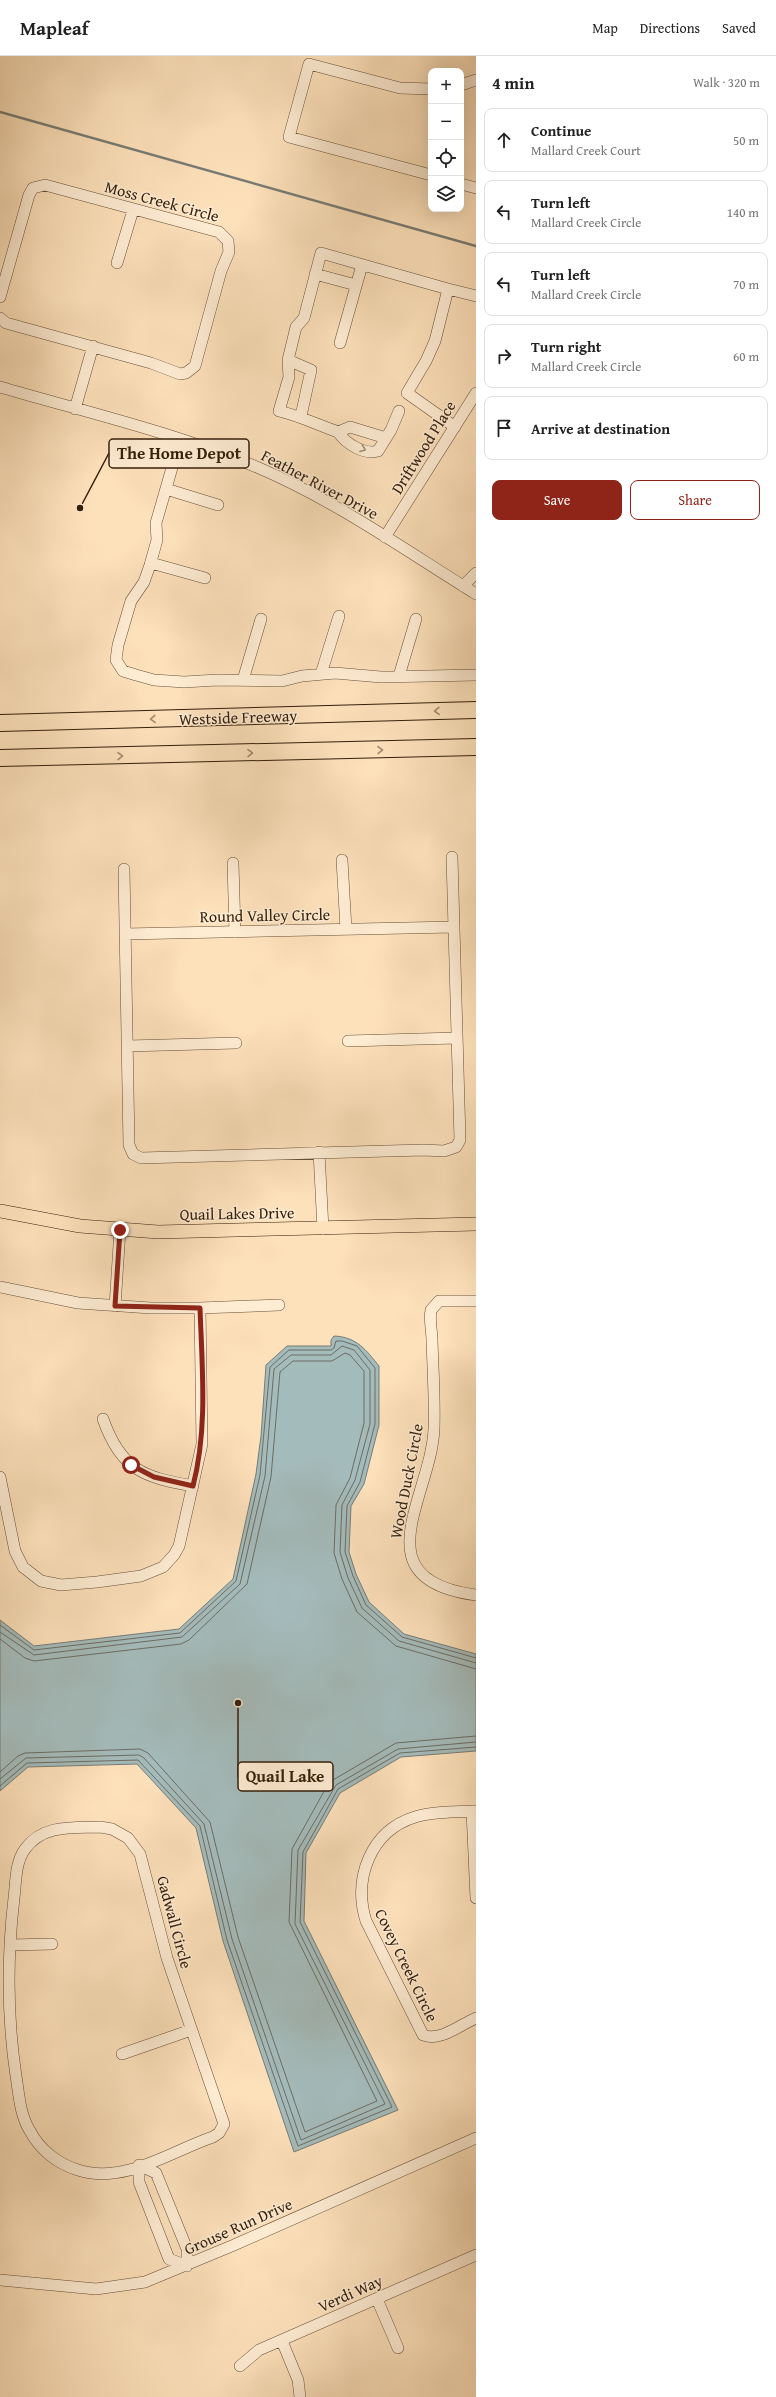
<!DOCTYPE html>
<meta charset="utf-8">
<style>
:root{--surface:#fff;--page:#f2f2f2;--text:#222;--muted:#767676;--line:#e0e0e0;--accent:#8f2418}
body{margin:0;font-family:"Gentium Book Plus",serif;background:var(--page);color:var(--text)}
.controls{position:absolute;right:12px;top:12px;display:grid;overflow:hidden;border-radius:8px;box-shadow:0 4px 16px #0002}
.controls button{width:36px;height:36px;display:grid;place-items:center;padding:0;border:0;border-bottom:1px solid var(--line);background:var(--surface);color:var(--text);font:20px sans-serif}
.stop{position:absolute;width:12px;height:12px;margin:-9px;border:3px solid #8f2418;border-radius:50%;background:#fff}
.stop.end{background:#8f2418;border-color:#fff;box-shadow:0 1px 4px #0008}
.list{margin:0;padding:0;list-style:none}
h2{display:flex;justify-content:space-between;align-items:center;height:52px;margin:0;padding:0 16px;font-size:17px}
h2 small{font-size:13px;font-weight:400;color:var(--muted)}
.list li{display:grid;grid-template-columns:26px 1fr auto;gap:12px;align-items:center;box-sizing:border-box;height:64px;margin:0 8px 8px;padding:0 8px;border:1px solid var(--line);border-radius:8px}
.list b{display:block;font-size:15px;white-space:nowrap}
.list p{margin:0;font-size:13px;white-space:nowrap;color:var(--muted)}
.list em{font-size:13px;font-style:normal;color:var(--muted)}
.actions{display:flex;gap:8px;padding:12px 16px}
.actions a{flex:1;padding:9px 0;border:1px solid var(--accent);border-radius:8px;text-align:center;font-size:14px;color:var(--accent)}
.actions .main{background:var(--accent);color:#fff}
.icon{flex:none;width:22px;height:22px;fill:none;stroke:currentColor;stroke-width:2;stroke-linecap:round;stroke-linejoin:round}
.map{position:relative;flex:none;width:476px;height:2341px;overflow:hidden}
header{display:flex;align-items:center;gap:24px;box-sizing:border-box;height:56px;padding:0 20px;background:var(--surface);border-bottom:1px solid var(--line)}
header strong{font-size:19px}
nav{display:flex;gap:22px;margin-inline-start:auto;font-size:14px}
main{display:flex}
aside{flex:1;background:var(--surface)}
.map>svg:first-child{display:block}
.water{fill:#a4bbbb;stroke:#777c75}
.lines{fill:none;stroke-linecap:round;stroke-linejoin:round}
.shore{stroke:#6c6c63;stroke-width:1}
.stream{stroke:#777c75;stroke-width:2.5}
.minor-casing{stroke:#664f37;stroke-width:12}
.major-casing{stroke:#341e0b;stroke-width:14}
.highway-casing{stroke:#341e0b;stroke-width:18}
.minor{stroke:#feecd3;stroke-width:11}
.major{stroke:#fde1bb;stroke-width:13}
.highway{stroke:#fde1bb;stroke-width:16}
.oneway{stroke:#a38f79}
.oneway2{stroke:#a3896c}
.route{stroke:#8f2418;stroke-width:5}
.labels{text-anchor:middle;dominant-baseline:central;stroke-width:3;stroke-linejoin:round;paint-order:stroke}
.street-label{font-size:16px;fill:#341e0b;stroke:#feecd3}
.leader{fill:none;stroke:#341e0b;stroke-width:1.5}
.callout-dot{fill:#341e0b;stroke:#feecd3;stroke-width:1.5}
.callout{fill:#feecd3;stroke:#341e0b;stroke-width:1.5}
.callout-label{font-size:17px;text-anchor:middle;font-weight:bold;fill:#341e0b}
</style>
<header>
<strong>Mapleaf</strong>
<nav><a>Map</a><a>Directions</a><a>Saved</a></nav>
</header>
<main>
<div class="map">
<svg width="476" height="2341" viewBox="0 0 476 2341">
<rect width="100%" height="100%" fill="#fde1bb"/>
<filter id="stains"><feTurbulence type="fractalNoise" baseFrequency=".005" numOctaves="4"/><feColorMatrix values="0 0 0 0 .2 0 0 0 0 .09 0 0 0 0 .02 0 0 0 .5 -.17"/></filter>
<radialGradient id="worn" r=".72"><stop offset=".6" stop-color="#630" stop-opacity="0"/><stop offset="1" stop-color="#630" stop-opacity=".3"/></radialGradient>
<path class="water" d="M 334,1280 C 357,1281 366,1294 379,1310 L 379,1369 L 364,1428 L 351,1450 L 349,1496 L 356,1518 L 369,1546 L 404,1578 L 476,1598 L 476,1695 L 401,1701 L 340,1737 L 306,1797 L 304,1865 L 398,2054 L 294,2096 L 223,1885 L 196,1772 L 137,1708 L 28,1711 L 0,1735 L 0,1564 L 34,1590 L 179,1573 L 233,1523 L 256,1418 L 261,1380 L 266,1309 L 287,1290 L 331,1290 L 331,1284 Z"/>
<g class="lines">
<path class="shore" d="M 0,1569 L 34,1594 L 180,1577 L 236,1525 L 260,1419 L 270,1311 L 289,1294 L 331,1294 L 334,1292 L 336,1285 L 342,1285 L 357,1290 L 375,1312 L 375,1368 L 360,1426 L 347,1450 L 345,1496 L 353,1520 L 366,1549 L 402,1581 L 476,1602
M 0,1576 L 34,1599 L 182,1581 L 240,1528 L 265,1420 L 274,1313 L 291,1299 L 331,1299 L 342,1290 L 354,1294 L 370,1314 L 370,1368 L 355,1424 L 342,1449 L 340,1496 L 348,1522 L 362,1552 L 399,1585 L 476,1607
M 0,1583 L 25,1602 L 34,1605 L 181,1588 L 189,1584 L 247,1528 L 271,1421 L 280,1316 L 293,1305 L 332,1305 L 345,1297 L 350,1299 L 364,1315 L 364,1367 L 350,1422 L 336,1449 L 334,1497 L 342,1523 L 357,1556 L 396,1590 L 476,1613
M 0,1716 L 18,1700 L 25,1697 L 140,1693 L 148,1697 L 210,1766 L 238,1881 L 305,2076 L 377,2045 L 289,1866 L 292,1793 L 327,1730 L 333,1724 L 396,1687 L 476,1680
M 0,1723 L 26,1702 L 139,1699 L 144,1702 L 204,1768 L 232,1883 L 301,2084 L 385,2048 L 295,1868 L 298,1794 L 336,1729 L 398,1693 L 476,1686
M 0,1730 L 27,1707 L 138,1704 L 200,1770 L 227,1884 L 298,2090 L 392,2051 L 300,1866 L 303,1796 L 338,1733 L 400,1697 L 476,1691"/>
<path class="stream" d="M 0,56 L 476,190"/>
<g class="minor-casing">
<path id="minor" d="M 461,29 L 476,24
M 431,33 L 400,32 L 309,8 L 289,81 L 431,119
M 461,128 L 476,132
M 117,207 L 133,154
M 315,218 L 356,229
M 448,233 L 476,240
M 0,241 L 29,139 L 33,132 L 45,129 L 219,176 L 228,185 L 229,196 L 221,215 L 195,310 L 186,317 L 180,318 L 151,307 L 6,267 L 0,262
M 340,287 L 362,209
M 288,304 L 311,314 L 301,360
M 0,331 C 86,356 176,377 259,412 C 336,445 405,494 476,538
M 75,353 L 93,290
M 399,355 L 391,374 L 378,395 C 364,399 346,388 338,376 C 318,369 300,360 279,355 L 289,321 L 288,304 L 296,271 L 304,262 L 321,197 L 448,233 L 435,285 L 426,305 L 407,337 L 455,371
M 338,376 L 350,371 L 386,382
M 180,384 L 156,467 L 157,484 L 150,509 L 144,526 L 131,545 L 118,589 L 116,604 L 123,615 L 136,619 L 154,624 L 184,626 L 217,624 L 282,625 L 302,620 L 335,617 L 381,621 L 476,619
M 166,433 L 218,449
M 385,481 L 476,337
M 151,507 L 205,522
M 463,530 L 476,517
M 321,618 L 339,560
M 399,620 L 416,563
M 243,624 L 261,563
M 342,804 L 346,873
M 233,807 L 235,876
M 124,813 L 129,1089 L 133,1098 L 141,1102 L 423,1094 L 444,1095 L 456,1091 L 460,1084 L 452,801
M 125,878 L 453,871
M 348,985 L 456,982
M 128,990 L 236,987
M 319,1096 L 323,1173
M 0,1231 L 78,1247 L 151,1252 L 200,1252 L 202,1388 L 179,1490 L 174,1499 L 163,1511 L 141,1520 L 97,1526 L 61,1529 L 41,1525 L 23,1511 L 15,1495 L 0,1421
M 476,1245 L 439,1245 L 431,1254 C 429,1264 432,1275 432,1285 C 433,1314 435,1344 434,1373 C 431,1441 360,1524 476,1539
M 115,1250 L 120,1174
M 200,1252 L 279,1249
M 103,1363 C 121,1414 143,1421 193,1430
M 472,1755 L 476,1842
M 476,1755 C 456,1756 434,1755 415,1761 C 370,1775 353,1823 366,1865 L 423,1979 C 440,1986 460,1969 476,1962
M 100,1771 L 112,1773 L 128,1782 L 140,1798 L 167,1902 L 224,2068 L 219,2077 L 213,2081 C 171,2095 124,2129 78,2114 C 58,2108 40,2094 30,2075 C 20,2059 19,2039 16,2020 C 7,1960 7,1902 14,1842 C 16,1826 15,1807 25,1793 C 43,1768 73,1772 100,1771 Z
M 10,1889 L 52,1888
M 122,1998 L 191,1974
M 139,2109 L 156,2117 L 187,2193 L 187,2210 L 169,2203 L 139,2126 Z
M 0,2224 L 96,2233 L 145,2226 L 234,2189 L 476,2082
M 377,2243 L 398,2292
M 282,2285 L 298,2324 L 300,2341
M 240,2310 L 259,2294 L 476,2199"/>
</g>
<g class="major-casing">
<path id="major" d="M 0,1155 L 80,1170 L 158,1176 L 476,1168"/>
</g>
<g class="highway-casing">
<path id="highway" d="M 0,667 L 476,654
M 0,702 L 476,691"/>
</g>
<use href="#minor" class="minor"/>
<use href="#major" class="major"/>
<use href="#highway" class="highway"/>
</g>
<defs><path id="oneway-chevron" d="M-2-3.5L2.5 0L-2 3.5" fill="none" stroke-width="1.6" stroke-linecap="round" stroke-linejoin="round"/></defs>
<use class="oneway" href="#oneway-chevron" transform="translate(363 393) rotate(21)"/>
<g class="oneway2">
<use href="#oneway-chevron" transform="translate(437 655) rotate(178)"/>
<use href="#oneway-chevron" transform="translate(153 663) rotate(178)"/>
<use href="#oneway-chevron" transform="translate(380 694) rotate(-1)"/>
<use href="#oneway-chevron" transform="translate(250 697) rotate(-1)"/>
<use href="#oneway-chevron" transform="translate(120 700) rotate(-1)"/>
</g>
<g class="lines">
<path class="route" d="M 120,1174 L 115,1250 L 200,1252 C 202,1311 208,1372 193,1430 L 154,1421 L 131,1409"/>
</g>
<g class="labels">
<g class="street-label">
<text transform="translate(162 145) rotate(15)">Moss Creek Circle</text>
<text transform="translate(423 391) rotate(-58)">Driftwood Place</text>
<text transform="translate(320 428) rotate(28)">Feather River Drive</text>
<text transform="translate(238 661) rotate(-2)">Westside Freeway</text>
<text transform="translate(265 859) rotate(-1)">Round Valley Circle</text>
<text transform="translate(237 1157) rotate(-1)">Quail Lakes Drive</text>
<text transform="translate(406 1425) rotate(-79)">Wood Duck Circle</text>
<text transform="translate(175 1866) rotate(75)">Gadwall Circle</text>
<text transform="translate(407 1909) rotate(64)">Covey Creek Circle</text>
<text transform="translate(238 2170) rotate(-24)">Grouse Run Drive</text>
<text transform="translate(350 2237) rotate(-24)">Verdi Way</text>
</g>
</g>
<path class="leader" d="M80 452L109 397M238 1647L238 1721"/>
<g class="callout-dot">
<circle cx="80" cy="452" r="4"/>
<circle cx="238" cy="1647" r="4"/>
</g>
<g class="callout">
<rect x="109" y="383" width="140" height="29" rx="4"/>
<rect x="238" y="1706" width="95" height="29" rx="4"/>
</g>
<g class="callout-label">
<text x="179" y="403">The Home Depot</text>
<text x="285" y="1726">Quail Lake</text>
</g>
<rect width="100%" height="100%" filter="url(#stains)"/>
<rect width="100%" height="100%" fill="url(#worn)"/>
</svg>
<div class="controls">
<button>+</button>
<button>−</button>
<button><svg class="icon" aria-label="locate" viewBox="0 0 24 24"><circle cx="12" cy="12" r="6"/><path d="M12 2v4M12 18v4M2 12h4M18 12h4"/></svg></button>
<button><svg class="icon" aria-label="layers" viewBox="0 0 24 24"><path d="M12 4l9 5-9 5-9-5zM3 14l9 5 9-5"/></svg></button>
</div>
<div class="stop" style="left:131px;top:1409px"></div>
<div class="stop end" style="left:120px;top:1174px"></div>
</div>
<aside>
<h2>4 min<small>Walk · 320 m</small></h2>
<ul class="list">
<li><svg class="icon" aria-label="ahead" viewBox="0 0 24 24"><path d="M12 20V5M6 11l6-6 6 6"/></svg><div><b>Continue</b><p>Mallard Creek Court</p></div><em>50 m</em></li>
<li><svg class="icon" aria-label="left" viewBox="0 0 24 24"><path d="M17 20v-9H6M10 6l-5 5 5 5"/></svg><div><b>Turn left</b><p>Mallard Creek Circle</p></div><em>140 m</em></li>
<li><svg class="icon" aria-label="left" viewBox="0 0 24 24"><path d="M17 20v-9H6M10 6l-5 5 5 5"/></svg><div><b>Turn left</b><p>Mallard Creek Circle</p></div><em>70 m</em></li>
<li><svg class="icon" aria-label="right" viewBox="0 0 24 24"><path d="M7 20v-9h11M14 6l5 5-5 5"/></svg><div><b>Turn right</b><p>Mallard Creek Circle</p></div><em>60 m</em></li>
<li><svg class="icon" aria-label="arrive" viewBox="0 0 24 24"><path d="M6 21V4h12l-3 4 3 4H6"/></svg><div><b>Arrive at destination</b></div></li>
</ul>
<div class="actions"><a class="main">Save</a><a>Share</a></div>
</aside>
</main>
